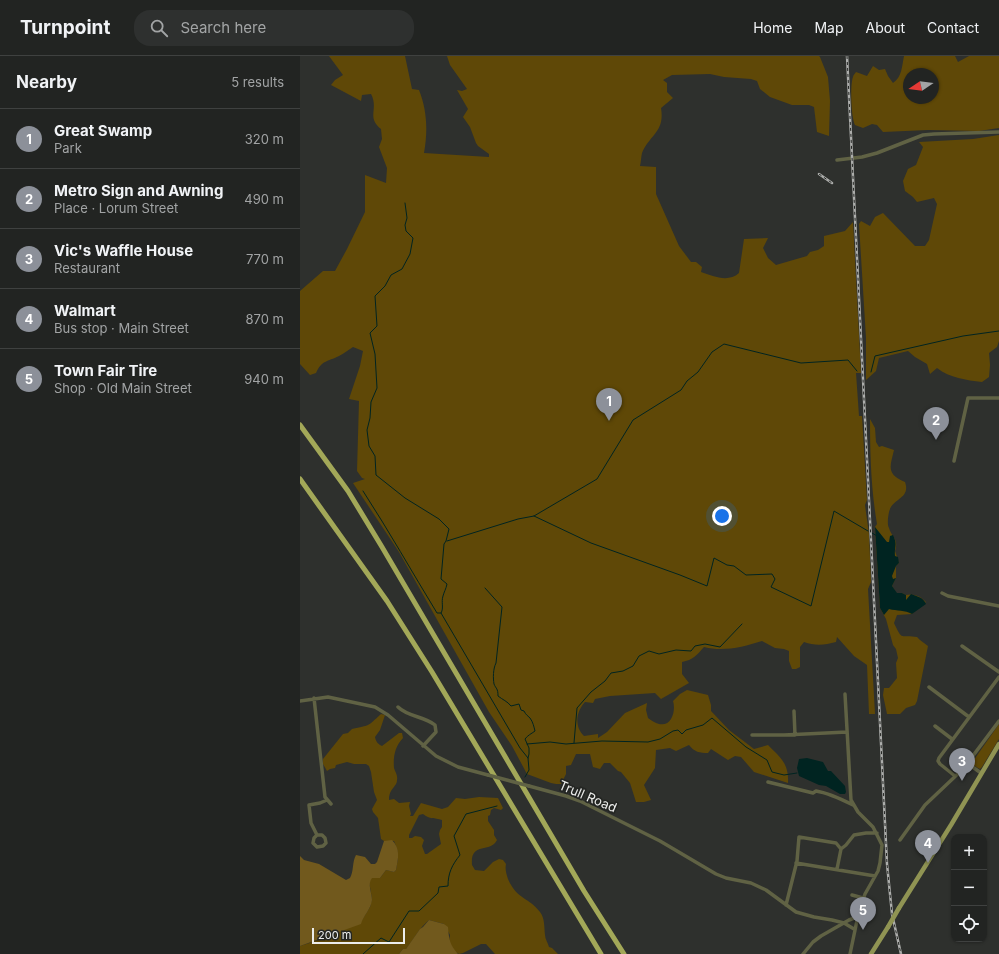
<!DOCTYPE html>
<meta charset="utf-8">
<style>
:root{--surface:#222422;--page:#2e302f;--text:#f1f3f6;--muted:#a2a4a5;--line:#3f4140;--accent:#8c9099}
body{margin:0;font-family:Inter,sans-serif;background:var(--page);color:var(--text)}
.controls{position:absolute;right:12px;bottom:12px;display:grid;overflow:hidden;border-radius:8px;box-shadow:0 1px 3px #0004}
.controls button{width:36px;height:36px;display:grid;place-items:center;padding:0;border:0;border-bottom:1px solid var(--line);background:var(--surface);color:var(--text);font:20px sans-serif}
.compass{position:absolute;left:603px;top:12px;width:36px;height:36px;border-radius:50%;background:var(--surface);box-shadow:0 1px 3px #0004;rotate:257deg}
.scale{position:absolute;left:12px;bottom:10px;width:93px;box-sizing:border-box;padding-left:4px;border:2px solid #ecedeb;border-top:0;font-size:11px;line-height:14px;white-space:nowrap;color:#ecedeb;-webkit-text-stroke:3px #242623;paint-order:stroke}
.you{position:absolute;left:422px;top:460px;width:14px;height:14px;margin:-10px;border:3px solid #fff;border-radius:50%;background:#1a73e8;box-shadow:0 0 0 6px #1a73e833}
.badge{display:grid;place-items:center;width:26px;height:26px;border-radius:50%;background:var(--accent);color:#fff;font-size:13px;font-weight:700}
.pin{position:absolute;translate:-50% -33px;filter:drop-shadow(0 1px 2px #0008)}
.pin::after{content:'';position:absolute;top:21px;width:14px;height:12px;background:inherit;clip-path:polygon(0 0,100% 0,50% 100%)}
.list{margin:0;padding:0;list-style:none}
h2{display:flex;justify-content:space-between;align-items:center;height:52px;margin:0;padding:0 16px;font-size:17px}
h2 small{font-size:13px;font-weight:400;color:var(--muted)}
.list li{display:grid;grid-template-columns:26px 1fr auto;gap:12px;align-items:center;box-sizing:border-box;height:60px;padding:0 16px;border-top:1px solid var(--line)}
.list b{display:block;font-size:15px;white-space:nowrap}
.list p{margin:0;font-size:13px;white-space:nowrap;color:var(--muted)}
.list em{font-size:13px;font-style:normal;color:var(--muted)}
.icon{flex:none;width:22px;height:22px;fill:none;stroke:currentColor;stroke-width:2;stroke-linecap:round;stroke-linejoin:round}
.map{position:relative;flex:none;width:699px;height:898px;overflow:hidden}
header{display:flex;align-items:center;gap:24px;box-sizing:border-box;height:56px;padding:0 20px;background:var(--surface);border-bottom:1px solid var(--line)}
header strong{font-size:19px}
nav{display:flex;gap:22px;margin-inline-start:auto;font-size:14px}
.search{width:280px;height:36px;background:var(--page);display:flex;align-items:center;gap:10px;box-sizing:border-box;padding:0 14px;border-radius:16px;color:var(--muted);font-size:15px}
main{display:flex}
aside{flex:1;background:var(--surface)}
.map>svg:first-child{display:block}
.green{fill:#5f4807;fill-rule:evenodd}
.forest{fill:#71591d}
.water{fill:#002421}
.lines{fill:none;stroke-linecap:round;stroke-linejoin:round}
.stream{stroke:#002421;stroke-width:1}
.minor{stroke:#606244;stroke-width:3.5}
.major{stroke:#909453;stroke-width:4.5}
.highway{stroke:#a3a858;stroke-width:5}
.rail-casing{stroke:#adaeac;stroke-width:2.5}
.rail{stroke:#242623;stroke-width:1;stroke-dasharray:3;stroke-linecap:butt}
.minor-bridge{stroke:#606244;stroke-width:3.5}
.major-bridge{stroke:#909453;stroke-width:4.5}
.labels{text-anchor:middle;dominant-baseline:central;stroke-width:3.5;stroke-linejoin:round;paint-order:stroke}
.street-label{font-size:13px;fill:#ecedeb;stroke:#242623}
</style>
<header>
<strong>Turnpoint</strong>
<div class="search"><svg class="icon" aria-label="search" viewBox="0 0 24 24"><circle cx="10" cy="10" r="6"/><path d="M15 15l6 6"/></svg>Search here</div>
<nav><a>Home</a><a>Map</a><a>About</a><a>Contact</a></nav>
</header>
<main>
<aside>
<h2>Nearby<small>5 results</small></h2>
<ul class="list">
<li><span class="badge">1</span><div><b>Great Swamp</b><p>Park</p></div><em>320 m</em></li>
<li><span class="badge">2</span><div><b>Metro Sign and Awning</b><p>Place · Lorum Street</p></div><em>490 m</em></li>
<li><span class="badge">3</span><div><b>Vic's Waffle House</b><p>Restaurant</p></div><em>770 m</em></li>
<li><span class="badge">4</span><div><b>Walmart</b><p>Bus stop · Main Street</p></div><em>870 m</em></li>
<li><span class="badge">5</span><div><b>Town Fair Tire</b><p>Shop · Old Main Street</p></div><em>940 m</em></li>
</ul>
</aside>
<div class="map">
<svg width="699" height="898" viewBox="0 0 699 898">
<rect width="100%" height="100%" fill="#2e302d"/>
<path class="green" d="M 29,0 L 105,0 L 112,33 L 119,34 C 127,54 128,75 124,97 L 189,101 L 189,98 L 178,90 L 176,87 L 170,71 L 163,61 L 168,53 L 157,34 L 162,35 L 167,33 L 150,9 L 147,0 L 519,0 L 520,1 L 528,21 L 530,45 L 529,80 L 517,76 L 514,51 L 509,49 L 492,49 L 470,41 L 460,33 L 457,25 L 451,23 L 424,21 L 410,18 L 372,19 L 363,24 L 367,27 L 367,36 L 373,42 L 361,52 C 365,76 350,78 342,97 C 341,101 341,106 340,110 L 356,111 L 356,138 L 379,190 L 391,206 L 396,206 L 402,211 L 401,216 C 413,220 428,227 439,217 L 444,183 L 468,182 L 463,192 L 468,202 L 476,209 L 507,200 L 510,196 L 518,194 L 524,190 L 524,180 L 545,175 L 553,166 L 561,317 L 556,317 L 559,360 L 562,360 L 567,444 L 565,449 L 569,478 L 571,526 L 568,533 L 575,658 L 569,658 L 567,609 L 554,600 L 537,581 L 536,586 C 525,589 515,590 504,586 L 500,591 L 500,611 L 496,613 L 492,613 L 489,605 L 489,595 L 484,593 L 475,592 L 462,585 C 443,591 423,596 404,591 C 397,599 393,604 382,606 L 382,618 L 389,627 L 361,643 L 355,637 L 310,640 L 295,643 L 293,647 L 285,646 C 276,656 274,670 284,680 L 298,678 L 298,682 L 307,676 L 325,657 L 347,647 L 346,654 L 348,662 C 351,664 355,667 359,668 C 372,671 376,654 373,645 L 380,638 L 387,634 L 408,639 L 411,649 L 411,655 L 429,674 L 454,693 L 468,689 C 481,702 489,708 488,727 L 454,716 L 441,701 L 435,700 L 428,704 L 411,693 L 408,697 C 400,697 394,696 389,689 L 376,695 L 370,692 L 356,694 L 355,712 L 344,729 L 351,744 L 344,746 L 336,746 L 330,727 L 321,716 L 318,715 L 310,707 L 304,707 L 300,713 L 293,711 L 290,698 L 276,698 L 271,709 L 266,710 L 266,718 L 261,728 L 256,728 L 251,727 L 227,718 L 212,690 L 189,656 L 99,496 L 53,427 L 65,423 L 62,422 L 57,415 L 59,345 L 49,343 L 60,310 L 63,295 L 53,291 C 48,294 43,298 39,300 C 27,306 22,304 16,317 L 10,319 L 0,308 L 0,235 L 23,215 L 35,215 L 47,193 L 65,156 L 65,119 L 86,127 L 87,112 L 79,91 L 82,83 L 81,73 C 66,61 79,53 71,38 L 62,39 L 61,45 L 31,29 L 35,24 L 43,19 Z
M 604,0 L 655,0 L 658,6 L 669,0 L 699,0 L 699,72 L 679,75 L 628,74 L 583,76 L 577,69 L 572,68 L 563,72 L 555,69 C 551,62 550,28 553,21 C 553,19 555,18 556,16 L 567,20 L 573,10 L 579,14 L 585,13 L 588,20 L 593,27 C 602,21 602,10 604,0 ZM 609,18 L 633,18 L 633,42 L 609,42 Z
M 699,79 L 699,285 L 697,291 L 689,297 L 690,309 L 689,321 L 682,326 C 666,324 650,322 637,312 L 630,318 L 627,308 L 615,301 L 608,295 L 579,302 L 576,315 L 566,324 L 566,282 L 559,168 L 561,165 L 570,170 L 575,161 L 583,157 L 615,190 L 625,190 L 629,184 L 637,148 L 634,142 L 617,146 L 613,141 L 605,135 L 603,125 L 608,113 L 616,109 L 623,91 L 619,86 L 673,83 Z
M 570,363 L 575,372 L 576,386 L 579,391 L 582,390 L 594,394 C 590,411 586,418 605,426 C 611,443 592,442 589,456 C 588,461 587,468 589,472 C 592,482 599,483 595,495 L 599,507 L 596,510 L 596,522 L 592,530 L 597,538 L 602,537 L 606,539 C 613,537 621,540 626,546 L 612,558 L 597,559 L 594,567 C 603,586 600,578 617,581 L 620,584 L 628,590 L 617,645 L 615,649 L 606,652 L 600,658 L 587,658 L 583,639 L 584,632 L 589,632 L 597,622 L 596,607 L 598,602 L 596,593 L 593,589 L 586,563 L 580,552 L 575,471 L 577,468 C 571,433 570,398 570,363 Z
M 81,658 L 85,659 L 80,674 L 75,681 C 76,686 78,688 82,690 L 99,677 L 102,677 L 103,682 C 95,690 93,701 94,712 C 95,716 98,719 97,724 C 97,731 89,732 89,744 L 94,743 L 99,747 L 110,746 L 109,750 L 111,758 L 110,760 L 113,760 L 121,747 L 142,753 L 148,751 L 156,742 L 165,743 L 179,741 L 198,742 L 203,752 L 201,754 L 194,752 L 191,754 L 190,759 L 188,760 L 188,765 L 194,774 L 194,779 L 197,784 C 190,798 170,785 172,809 L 175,814 L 184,815 L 193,806 L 199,803 L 203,804 L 206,808 C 205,813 206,817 208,823 C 217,844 229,841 240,856 C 245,862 244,872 245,879 C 245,883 248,887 249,891 L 252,892 L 258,898 L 195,898 L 186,888 L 181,888 L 163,897 L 159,898 L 154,895 L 149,886 L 150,879 L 144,868 L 129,864 C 119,872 114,883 106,893 L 103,893 L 99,898 L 0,898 L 0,890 L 31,880 L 62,864 L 70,851 L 72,843 L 69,825 L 71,822 L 80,822 L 86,814 L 94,816 L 96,814 C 98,801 100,799 94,785 L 84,785 L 81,783 L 78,762 L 73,756 L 72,753 L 77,744 L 74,736 L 71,716 L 69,710 L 66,708 L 54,708 L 47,706 L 36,709 L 35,712 L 30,713 L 27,715 L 23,708 L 23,703 L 43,678 L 48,677 L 52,673 C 70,669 67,671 81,658 ZM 123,758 C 130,764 134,761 142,764 L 142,771 L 140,774 L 139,778 L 141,788 L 127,798 L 125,798 L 122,790 L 124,784 L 121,781 L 115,780 L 112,782 L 109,782 L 109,779 L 119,759 Z
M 699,668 L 699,683 L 682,711 L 680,713 L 671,708 Z"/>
<path class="forest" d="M 92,784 C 101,793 98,803 96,814 L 94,816 L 86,814 L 80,822 L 72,822 C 67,828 72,837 72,844 C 71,853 63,860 61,868 L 0,890 L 0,800 L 4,804 L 19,808 L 46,824 L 50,822 C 54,815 52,806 56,799 L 65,801 L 71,808 L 75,808 L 77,806 L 84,785 Z
M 129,864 L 144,868 L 148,871 C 149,884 150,889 158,898 L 99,898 L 103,893 L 106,893 L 120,873 L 123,871 Z"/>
<path class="water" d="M 575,471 L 587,486 L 589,486 L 590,480 L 593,479 C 598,490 594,490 595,500 L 598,501 L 599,507 L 596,510 L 592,520 L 593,523 L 596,522 L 592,530 L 597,537 L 602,537 L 606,539 L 606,544 L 611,538 C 618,541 623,541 626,548 L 612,558 C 605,554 597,555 589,553 L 584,559 L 580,552 Z
M 507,702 L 523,706 L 528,715 L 531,715 L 545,730 L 546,736 L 545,738 L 540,738 L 526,730 L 519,729 L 499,720 L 497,712 L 499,703 Z"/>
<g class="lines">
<path class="stream" d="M 105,147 L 107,162 L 105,169 L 106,175 L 113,182 L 110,198 L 102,213 L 91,219 L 85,230 L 75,240 L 77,270 L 70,277 L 75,298 L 77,332 L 71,346 L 70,362 L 67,374 L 69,390 L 75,400 L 76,419 L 105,442 L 139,463 L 149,473 L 146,485 L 144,488 L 141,523 L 147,528 C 146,533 144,536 143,540 C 141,546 144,552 141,557 L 220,692 L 228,702
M 571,316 L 575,300 L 663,280 L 699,275
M 63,435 C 89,475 112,516 137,557 L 141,557
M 234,460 L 291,487 L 380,519 L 407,530 L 414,502 L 427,509 L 434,510 L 446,519 L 472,518 L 475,523 L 471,531 L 511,550 L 534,455 L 568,475
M 572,477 L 577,480
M 147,485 L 218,463 L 234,460 L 297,423 L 333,364 L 381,334 L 387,325 L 398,316 L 412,296 L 424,288 L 501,307 L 548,304 L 557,315
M 185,532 L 202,551 L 196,607 C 193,613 193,622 194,628 C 196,633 198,632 198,640 C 203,644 207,645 211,650 L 219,648 L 221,654 L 224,655 C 226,659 227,659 230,662 C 233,666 234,671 235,675 C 231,678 228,679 225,683 L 229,692 L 229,698 L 228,702 L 229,714 L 225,721
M 274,687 L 277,652 L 291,636 L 305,625 L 311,617 L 323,615 L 333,610 L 339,600 L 349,595 L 359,598 L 376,594 L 391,595 L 395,590 L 405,588 L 420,591 L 442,568
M 227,688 L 250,686 L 266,688 L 302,685 L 348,686 L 360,683 L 373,675 L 378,674 L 382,678 L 386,674 L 403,669 L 412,662 L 446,691 L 467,704 L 472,716 L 484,719 L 497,717
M 63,898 L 81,882 L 89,886 L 109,855 L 119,855 L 138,837 L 139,831 L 148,830 C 148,817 152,809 160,799 L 154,780 L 166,758 L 197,750"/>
<path class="minor" d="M 537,104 L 562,101 L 577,97 L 623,79 L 634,78 L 699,76
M 654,405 L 668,342 L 699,342
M 642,537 L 648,540 L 699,550
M 662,590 L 699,616
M 629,631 L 669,661
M 545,638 L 551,744 L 558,756 L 573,771 L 582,789 L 580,807 L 578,815 L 565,838 L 559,855 L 550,898
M 14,642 L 25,741 L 31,748
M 0,645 L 28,641 L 75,651 L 88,659 L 136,700 L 158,711 L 188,719
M 98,651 C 108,661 124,660 135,669 L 136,676 L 123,690
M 494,655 L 495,679
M 635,670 L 652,683
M 452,679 L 484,679 L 547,676
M 667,707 L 681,717
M 655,720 L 640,708 L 638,705 L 639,702 L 699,621
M 468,726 L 513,737 L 516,735 C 529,737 541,743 553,749
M 229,730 L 266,740 L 280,745 L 360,785 L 416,818 L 426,822 L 451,827 L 466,834 L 496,856 L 514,861 L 532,864 L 544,867 L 554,873
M 17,779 L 22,779 L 25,782 L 26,787 L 23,790 L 17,791 L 13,787 L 14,782 L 17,779 L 11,767 L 9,749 L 20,747 L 27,744
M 600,784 L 625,749 L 663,713 L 699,665
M 541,793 L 546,789 L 554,779 L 566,777 L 577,777
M 496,807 L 575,820
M 537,813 L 541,793
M 552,839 L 563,842
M 486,849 L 497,805 L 499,781 L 536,787 L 541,793
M 503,898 L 513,886 L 521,880 L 549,864 L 557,861"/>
<path class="major" d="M 599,852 L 651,769 L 699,688
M 571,898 L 588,871"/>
<path class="highway" d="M 0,369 L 48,435 L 82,491 L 284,835 L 324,898
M 0,423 L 87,545 L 132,616 L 301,898"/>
<g class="rail-casing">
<path id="rail" d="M 547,0 L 587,808 L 592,858 L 601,898
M 519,118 L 532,127"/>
</g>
<use href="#rail" class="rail"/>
<path class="minor-bridge" d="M 188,719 L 229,730"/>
<path class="major-bridge" d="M 588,871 L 599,852"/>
</g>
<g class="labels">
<g class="street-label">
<text transform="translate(288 740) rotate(23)">Trull Road</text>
</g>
</g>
</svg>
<div class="controls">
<button>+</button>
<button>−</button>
<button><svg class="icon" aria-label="locate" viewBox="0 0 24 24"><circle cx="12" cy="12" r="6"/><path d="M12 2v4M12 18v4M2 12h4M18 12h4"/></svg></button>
</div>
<svg class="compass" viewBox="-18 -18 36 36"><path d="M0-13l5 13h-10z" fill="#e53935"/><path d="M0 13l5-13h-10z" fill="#a2a4a5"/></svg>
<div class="scale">200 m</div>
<div class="you"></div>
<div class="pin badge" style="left:309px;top:365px">1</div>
<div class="pin badge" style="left:636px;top:384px">2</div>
<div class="pin badge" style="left:662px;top:725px">3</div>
<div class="pin badge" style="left:628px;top:807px">4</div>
<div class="pin badge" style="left:563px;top:874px">5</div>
</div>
</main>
